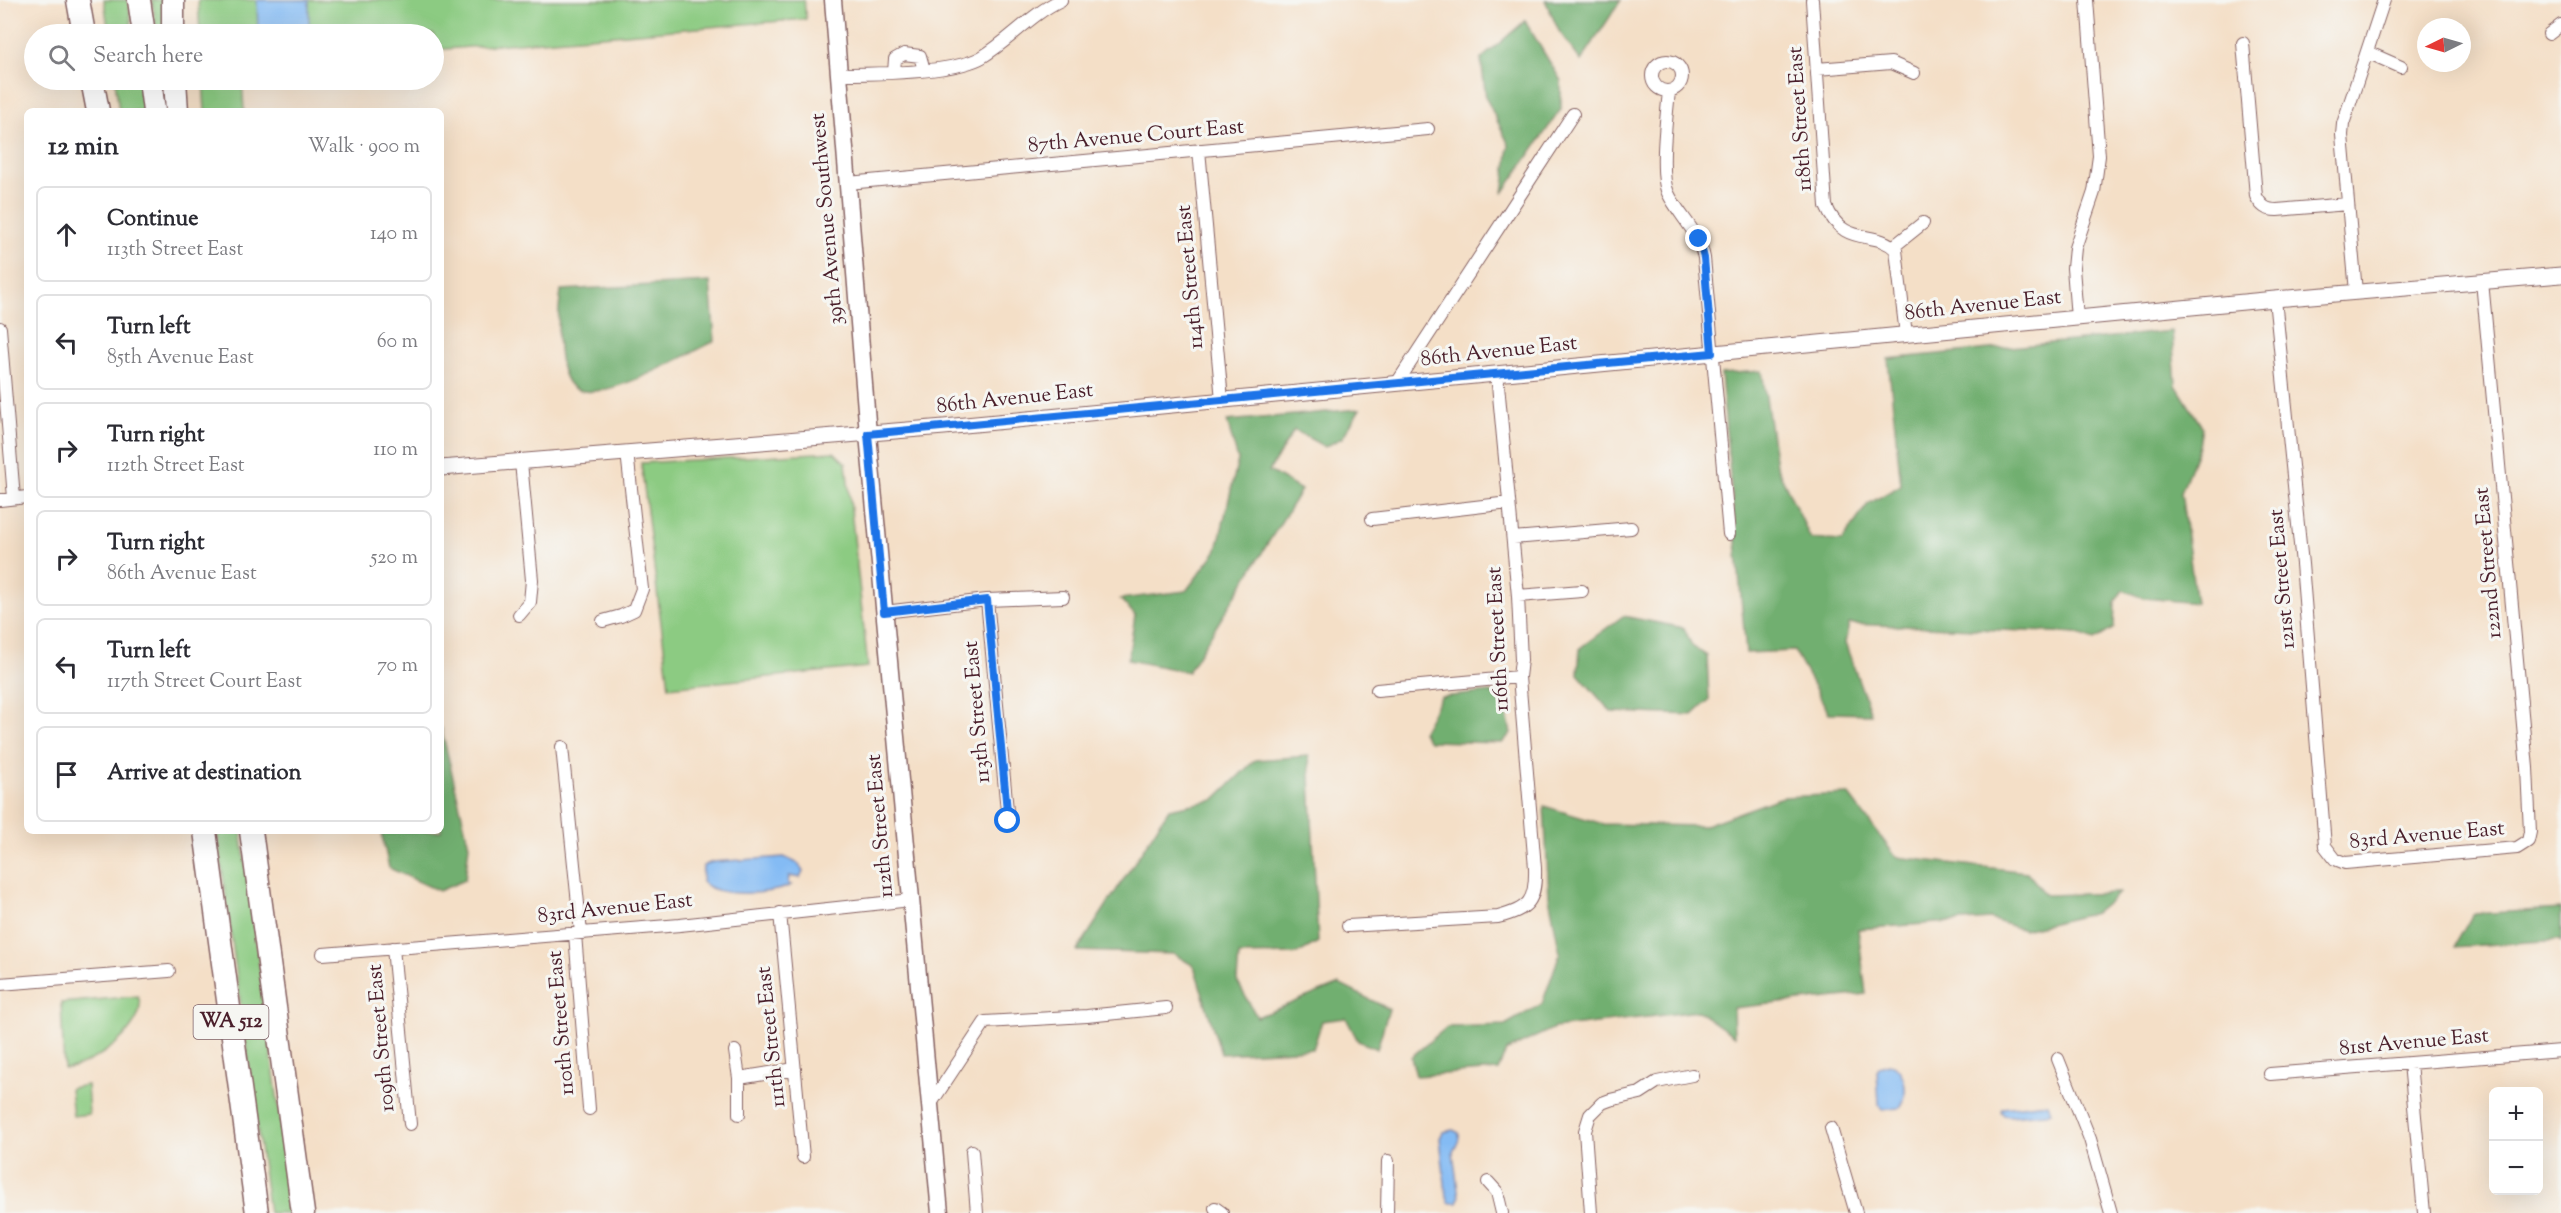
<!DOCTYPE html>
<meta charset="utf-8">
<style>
:root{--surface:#fff;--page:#f2f2f3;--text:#2b2b33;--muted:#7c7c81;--line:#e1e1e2}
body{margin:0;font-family:"Sorts Mill Goudy",serif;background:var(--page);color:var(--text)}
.controls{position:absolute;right:18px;bottom:18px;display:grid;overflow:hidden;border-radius:9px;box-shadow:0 6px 24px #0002}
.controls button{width:54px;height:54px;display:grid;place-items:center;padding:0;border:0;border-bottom:2px solid var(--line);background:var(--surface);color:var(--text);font:30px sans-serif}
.compass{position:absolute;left:2417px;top:18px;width:54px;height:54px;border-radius:50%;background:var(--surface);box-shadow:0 6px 24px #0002;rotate:265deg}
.stop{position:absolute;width:18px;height:18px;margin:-14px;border:4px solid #1a73e8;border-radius:50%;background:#fff}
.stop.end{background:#1a73e8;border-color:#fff;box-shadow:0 2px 6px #0008}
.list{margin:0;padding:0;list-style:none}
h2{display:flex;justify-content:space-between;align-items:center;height:78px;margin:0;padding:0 24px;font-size:26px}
h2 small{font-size:20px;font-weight:400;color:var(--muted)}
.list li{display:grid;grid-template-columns:39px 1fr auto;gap:18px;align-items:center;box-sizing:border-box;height:96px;margin:0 12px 12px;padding:0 12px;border:2px solid var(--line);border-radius:9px}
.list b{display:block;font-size:22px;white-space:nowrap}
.list p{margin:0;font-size:20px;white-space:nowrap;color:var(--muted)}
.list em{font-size:20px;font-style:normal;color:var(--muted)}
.icon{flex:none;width:33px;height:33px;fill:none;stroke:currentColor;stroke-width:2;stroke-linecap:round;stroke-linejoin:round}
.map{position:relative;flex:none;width:2561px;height:1213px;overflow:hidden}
.search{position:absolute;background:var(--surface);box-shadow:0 6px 24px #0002;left:24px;top:24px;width:420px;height:66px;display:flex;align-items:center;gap:15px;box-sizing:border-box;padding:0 21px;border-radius:33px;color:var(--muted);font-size:22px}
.panel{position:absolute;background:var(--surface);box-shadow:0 6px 24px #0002;left:24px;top:108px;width:420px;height:726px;border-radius:9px}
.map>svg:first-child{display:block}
.green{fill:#8ccb82;stroke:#6b7556;stroke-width:1.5}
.forest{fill:#71af70;stroke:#5e674e;stroke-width:1.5}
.water{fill:#84bbf4;stroke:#676d90;stroke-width:1.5}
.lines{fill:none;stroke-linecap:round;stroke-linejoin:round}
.minor-casing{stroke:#866262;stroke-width:14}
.tertiary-casing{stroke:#866262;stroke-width:17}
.secondary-casing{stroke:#866262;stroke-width:19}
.motorway-casing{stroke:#866262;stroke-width:25}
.minor{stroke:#fff;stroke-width:12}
.tertiary{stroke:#fff;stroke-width:15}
.secondary{stroke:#fff;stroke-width:16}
.motorway{stroke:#fff;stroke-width:22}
.route{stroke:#1a73e8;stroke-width:8}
.labels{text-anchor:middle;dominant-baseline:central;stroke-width:6;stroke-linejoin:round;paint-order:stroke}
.shield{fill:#f6f6f2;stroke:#7e6067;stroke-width:1.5}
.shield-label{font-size:20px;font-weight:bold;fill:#4a1f2b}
.street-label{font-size:21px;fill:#4a1f2b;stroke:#f6f6f2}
</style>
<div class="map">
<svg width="2561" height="1213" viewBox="0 0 2561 1213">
<rect width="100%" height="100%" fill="#f6f6f2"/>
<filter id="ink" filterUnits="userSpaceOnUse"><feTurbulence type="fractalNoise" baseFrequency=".0167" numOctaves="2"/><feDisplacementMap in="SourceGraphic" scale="12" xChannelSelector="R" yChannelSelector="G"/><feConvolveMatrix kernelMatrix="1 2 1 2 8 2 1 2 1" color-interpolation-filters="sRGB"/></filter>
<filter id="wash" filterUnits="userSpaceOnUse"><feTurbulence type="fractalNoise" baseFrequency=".008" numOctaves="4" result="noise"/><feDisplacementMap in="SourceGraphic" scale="24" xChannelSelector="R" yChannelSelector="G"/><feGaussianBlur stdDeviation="1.35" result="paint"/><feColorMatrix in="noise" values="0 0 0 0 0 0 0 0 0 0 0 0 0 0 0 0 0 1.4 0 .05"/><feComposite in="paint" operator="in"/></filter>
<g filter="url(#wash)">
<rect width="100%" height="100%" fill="#f4dfc7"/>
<path class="green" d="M 104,0 L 128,0 L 133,34 L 109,34 Z
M 152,0 L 166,0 L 166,34 L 157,34 Z
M 198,0 L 804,0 L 806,19 L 434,50 L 434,34 L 200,34 Z
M 115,80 L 139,80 L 144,111 L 119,111 Z
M 203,80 L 242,80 L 244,111 L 205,111 Z
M 834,452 L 846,463 L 868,667 L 669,687 L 641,463 Z
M 217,831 L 241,831 L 293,1213 L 269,1213 Z
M 138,996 C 151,1027 91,1067 64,1069 L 61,1003 Z
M 87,1085 L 89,1114 L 73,1116 L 70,1088 Z"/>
<path class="forest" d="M 1545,0 L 1621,0 L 1581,61 L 1559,31 Z
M 1525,21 L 1561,81 L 1561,109 L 1503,193 L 1509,145 L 1486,98 L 1481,59 Z
M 710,282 L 715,341 C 685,355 610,400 578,390 C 552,382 558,311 561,290 Z
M 2172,331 L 2176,385 L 2202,427 L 2199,446 L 2181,492 L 2196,603 L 2145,598 L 2123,590 L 2115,602 L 2114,628 L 2095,640 L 2076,633 L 1849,624 L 1845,643 L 1871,714 L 1829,713 L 1794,651 L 1746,653 L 1721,374 L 1762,371 L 1776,465 L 1811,539 L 1842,541 L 1868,504 L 1901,485 L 1888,359 Z
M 1360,409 L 1342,438 L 1325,447 L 1294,430 L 1269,471 L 1301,490 L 1188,672 L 1128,660 L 1135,615 L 1120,599 L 1186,591 L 1217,550 L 1238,460 L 1227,421 Z
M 1623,616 L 1684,628 L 1692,646 L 1707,656 L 1709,700 L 1693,715 L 1611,712 L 1578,674 L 1580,648 Z
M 1491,692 L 1506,710 L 1511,733 L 1502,743 L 1429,741 L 1422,732 L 1441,697 Z
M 441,727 L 469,845 L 465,880 L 439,891 L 389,868 L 381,831 L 441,831 Z
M 1309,756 L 1318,942 L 1297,954 L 1239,955 L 1237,981 L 1257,1017 L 1339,984 L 1389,1009 L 1377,1049 L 1358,1041 L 1346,1018 L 1322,1021 L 1313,1049 L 1221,1054 L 1194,966 L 1174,954 L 1077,951 L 1169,809 L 1214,800 L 1255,760 Z
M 1848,794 L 1896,857 L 2027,872 L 2046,895 L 2119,893 L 2095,913 L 2024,930 L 1990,919 L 1858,929 L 1866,994 L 1733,1008 L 1734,1036 L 1698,1011 L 1554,1028 L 1506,1051 L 1498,1070 L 1416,1076 L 1411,1057 L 1447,1027 L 1505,1025 L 1542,1004 L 1560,953 L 1549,897 L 1544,806 L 1603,824 L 1703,826 L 1782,797 Z
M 2561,909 L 2561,942 L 2559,940 L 2454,947 L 2473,914 Z"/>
<path class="water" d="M 257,0 L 309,0 L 309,34 L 258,34 Z
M 784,857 L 799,864 L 803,872 L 800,878 L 789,876 L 788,884 L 791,885 C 773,895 717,898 702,882 L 703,866 L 712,862 Z
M 1888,1064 C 1906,1065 1910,1098 1899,1108 L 1882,1110 L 1879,1104 L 1877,1071 L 1880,1067 Z
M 2048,1103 L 2051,1111 L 2046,1113 L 2009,1116 L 2004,1115 L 2001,1111 L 2002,1108 Z
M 1453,1130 L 1459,1133 C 1460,1143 1456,1144 1453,1152 L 1459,1198 L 1457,1203 L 1449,1203 L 1446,1193 L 1440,1138 L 1443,1132 Z"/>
</g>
<g filter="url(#ink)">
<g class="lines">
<g class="minor-casing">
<path id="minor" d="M 1812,0 L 1826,206 C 1844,249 1875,228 1896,250 L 1906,335
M 2549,34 L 2561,25
M 2243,43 L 2256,196 C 2261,206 2266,210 2277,210 L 2348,204
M 2367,52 L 2401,67
M1652 76a15 15 0 1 1 30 0a15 15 0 1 1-30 0Z
M 1817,69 L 1891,63 L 1914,73
M 894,72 L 895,59 L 904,54 L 920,56 L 924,70
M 839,74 C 872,74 955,73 982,57 C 1010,40 1031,14 1061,0
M 1669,91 C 1667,114 1659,173 1668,193 C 1679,216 1699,231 1704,258 L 1729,534
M 1199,150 L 1222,400
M 848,183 L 1428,129
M 1893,247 L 1923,223
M 2356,292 L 2342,135 L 2343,124 L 2384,0
M 2275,299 L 2302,564 L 2325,846 L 2335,859 L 2345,863 L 2517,848 L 2528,841 L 2530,832 L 2527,768 L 2482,281
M 2077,318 L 2073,268 L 2075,248 L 2094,192 L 2099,156 L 2087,0
M 0,328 L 14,498
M 1397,383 L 1573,114
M 0,500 L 27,497
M 1372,519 L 1509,503
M 1513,538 L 1631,528
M 1518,596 L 1582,591
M 987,600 L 1008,821
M 884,612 L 987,600 L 1063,597
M 519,615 L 530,602 L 532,580 L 521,462
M 603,621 L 621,616 L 634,610 L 642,589 L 627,452
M 1377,690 L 1519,677
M 562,747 L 581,933
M 780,913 L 803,1157
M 1348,926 L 1498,917 C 1529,909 1536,901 1535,868 L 1519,677 L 1521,660 L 1518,596 L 1497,374
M 575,934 L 589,1109
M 393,948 L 410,1124
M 323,954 L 680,925 L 911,900
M 0,984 L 169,971
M 735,1051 L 739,1078 L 795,1069
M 2058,1059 L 2090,1139 L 2111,1213
M 2410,1063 L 2424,1213
M 2270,1074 L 2561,1051
M 739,1078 L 739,1114
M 930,1105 L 985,1022 L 1087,1016 L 1166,1008
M 1831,1128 L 1856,1213
M 972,1151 L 977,1213
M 1488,1182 L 1497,1192 L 1502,1213
M 1215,1208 L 1222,1213
M 1387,1213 L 1388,1161
M 1591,1213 L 1585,1131 L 1590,1115 L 1602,1103 L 1610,1100 L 1640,1093 L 1657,1082 L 1692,1075"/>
</g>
<g class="tertiary-casing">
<path id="tertiary" d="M 441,468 L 944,427 L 2275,299 L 2561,275"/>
</g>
<g class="secondary-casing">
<path id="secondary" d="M 833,0 L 868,434 L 940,1213"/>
</g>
<g class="motorway-casing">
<path id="motorway" d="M 78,0 L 84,34
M 139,0 L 144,34
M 173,0 L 173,34
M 92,80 L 98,111
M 150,80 L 154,111
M 175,80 L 177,111
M 205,831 L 257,1213
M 251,831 L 303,1213"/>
</g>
<use href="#minor" class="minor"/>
<use href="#tertiary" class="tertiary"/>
<use href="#secondary" class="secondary"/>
<use href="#motorway" class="motorway"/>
</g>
</g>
<g class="lines" filter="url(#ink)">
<path class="route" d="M 1008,821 L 987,600 L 884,612 L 868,434 L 1712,353 L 1704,258 L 1699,239"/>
</g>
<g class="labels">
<rect class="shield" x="193.5" y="1005" width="75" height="34" rx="4.5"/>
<g class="shield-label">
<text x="231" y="1022">WA 512</text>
</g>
<g class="street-label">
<text transform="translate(1801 119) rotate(-94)">118th Street East</text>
<text transform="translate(1136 137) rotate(-5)">87th Avenue Court East</text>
<text transform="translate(828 219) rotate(-95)">39th Avenue Southwest</text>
<text transform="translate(1191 277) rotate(-95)">114th Street East</text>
<text transform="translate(1983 306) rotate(-6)">86th Avenue East</text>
<text transform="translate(1499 352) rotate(-6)">86th Avenue East</text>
<text transform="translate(1015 399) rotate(-6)">86th Avenue East</text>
<text transform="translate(2489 563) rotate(-95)">122nd Street East</text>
<text transform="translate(2283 579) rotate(-95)">121st Street East</text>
<text transform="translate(1499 639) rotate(-93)">116th Street East</text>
<text transform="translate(978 712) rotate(-95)">113th Street East</text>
<text transform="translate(881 826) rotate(-95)">112th Street East</text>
<text transform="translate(2427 836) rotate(-5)">83rd Avenue East</text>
<text transform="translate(615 909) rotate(-6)">83rd Avenue East</text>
<text transform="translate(562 1023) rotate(-95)">110th Street East</text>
<text transform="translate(772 1037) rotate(-96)">111th Street East</text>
<text transform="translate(382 1038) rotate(-95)">109th Street East</text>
<text transform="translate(2414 1043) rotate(-5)">81st Avenue East</text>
</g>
</g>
</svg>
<div class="controls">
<button>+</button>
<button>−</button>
</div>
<svg class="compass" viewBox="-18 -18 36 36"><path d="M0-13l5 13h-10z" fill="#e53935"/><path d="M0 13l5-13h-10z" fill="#7c7c81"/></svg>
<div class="stop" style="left:1008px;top:821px"></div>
<div class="stop end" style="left:1699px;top:239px"></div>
<div class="search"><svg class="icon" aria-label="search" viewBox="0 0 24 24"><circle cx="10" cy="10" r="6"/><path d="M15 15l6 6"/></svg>Search here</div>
<section class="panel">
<h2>12 min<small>Walk · 900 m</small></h2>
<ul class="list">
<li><svg class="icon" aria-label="ahead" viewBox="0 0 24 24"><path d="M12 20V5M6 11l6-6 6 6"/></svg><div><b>Continue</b><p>113th Street East</p></div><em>140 m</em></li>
<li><svg class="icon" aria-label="left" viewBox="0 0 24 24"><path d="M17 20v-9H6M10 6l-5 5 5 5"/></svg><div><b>Turn left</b><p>85th Avenue East</p></div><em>60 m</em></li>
<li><svg class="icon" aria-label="right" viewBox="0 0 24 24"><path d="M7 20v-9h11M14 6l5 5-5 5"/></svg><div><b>Turn right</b><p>112th Street East</p></div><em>110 m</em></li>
<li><svg class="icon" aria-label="right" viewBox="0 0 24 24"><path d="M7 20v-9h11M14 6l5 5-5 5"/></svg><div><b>Turn right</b><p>86th Avenue East</p></div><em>520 m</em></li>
<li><svg class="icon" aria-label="left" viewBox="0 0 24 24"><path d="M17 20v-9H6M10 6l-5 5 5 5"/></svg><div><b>Turn left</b><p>117th Street Court East</p></div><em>70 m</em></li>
<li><svg class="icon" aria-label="arrive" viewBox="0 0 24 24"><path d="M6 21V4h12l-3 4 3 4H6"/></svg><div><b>Arrive at destination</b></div></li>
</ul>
</section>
</div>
